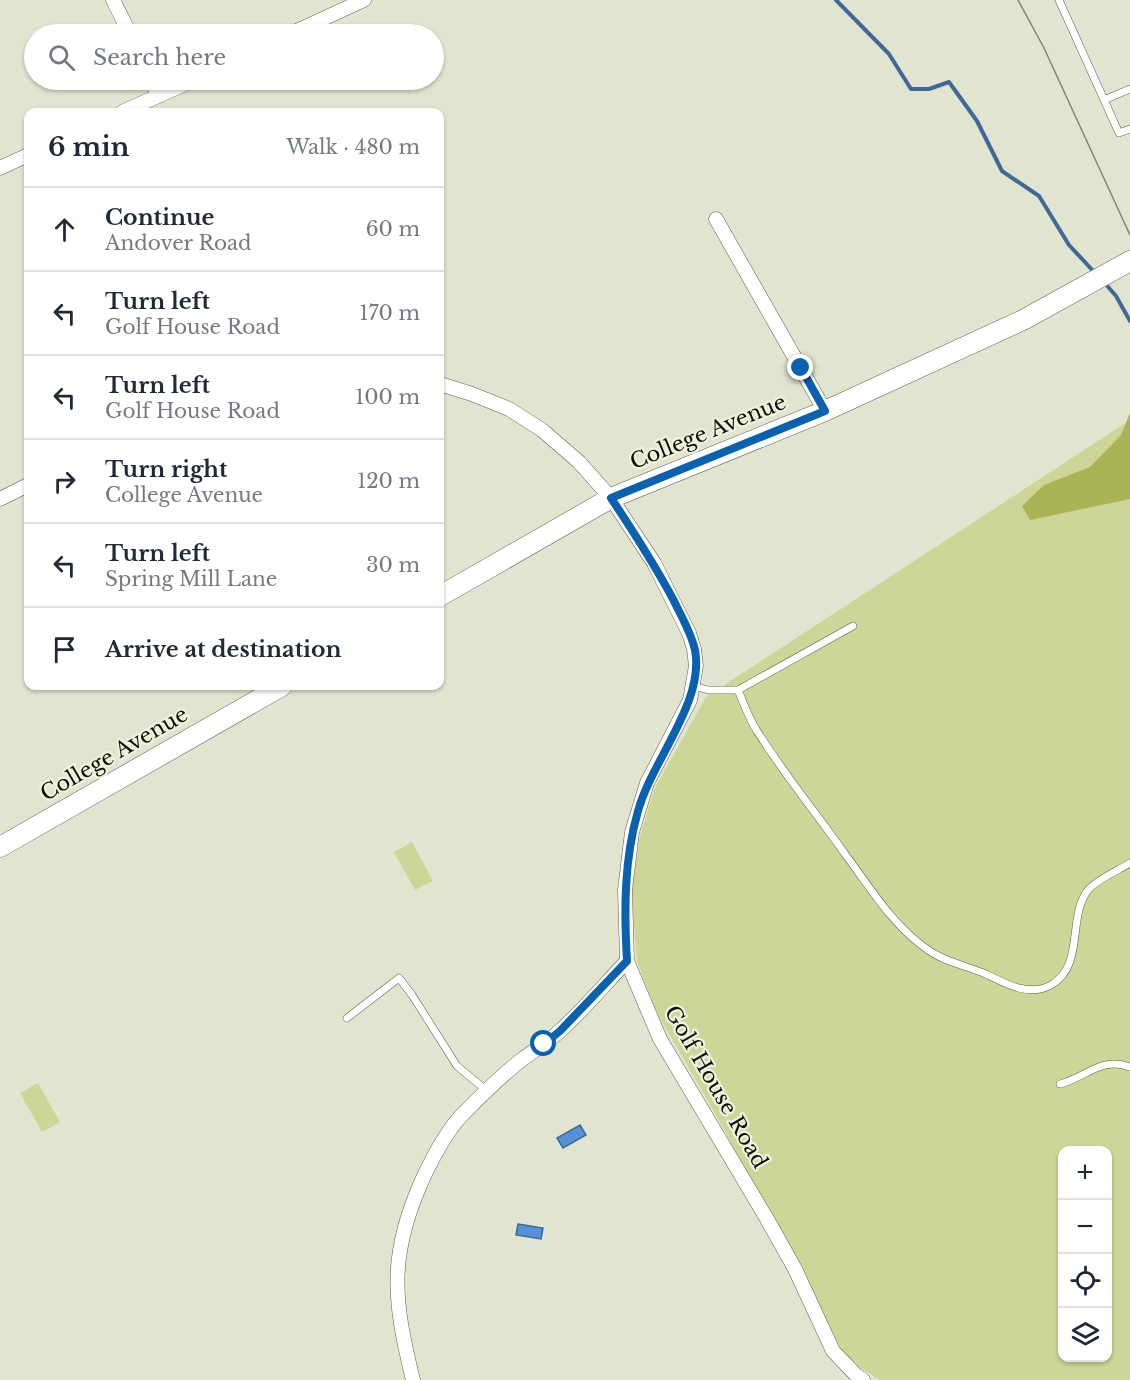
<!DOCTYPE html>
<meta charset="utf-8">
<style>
:root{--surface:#fff;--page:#f2f2f3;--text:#1f2937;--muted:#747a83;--line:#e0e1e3}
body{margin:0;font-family:"Libre Baskerville",serif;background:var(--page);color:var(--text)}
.controls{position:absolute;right:18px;bottom:18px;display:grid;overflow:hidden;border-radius:12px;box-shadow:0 2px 4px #0004}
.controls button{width:54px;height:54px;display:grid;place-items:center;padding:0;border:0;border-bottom:2px solid var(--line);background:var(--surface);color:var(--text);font:30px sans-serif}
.stop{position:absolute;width:18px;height:18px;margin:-14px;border:4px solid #0961af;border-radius:50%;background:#fff}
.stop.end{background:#0961af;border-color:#fff;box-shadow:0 2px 6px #0008}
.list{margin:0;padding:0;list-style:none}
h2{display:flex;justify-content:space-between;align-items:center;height:78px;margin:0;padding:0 24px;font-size:26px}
h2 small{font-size:20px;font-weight:400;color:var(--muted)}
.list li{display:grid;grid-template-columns:39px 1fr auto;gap:18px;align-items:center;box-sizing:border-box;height:84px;padding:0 24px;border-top:2px solid var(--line)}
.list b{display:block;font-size:22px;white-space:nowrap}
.list p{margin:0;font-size:20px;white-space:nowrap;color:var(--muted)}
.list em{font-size:20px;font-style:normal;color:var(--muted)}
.icon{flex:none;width:33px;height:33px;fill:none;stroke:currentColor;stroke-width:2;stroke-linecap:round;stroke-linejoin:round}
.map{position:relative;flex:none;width:1130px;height:1380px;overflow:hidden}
.search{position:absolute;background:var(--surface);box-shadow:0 2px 4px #0004;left:24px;top:24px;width:420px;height:66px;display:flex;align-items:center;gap:15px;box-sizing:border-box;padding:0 21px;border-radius:33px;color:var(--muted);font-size:22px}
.panel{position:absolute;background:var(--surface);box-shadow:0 2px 4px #0004;left:24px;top:108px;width:420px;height:582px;border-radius:12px}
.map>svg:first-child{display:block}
.green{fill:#cdd597;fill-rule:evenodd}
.forest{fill:#abb455}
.water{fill:#5491d5;stroke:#3f6a97;stroke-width:1.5}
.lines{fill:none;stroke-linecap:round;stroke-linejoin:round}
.stream{stroke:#3f6a97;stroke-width:4}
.lane-casing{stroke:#5d5f4e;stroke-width:8}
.street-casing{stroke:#5d5f4e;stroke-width:15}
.secondary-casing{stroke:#5d5f4e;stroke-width:21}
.lane{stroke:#fff;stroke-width:7}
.street{stroke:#fff;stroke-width:14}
.secondary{stroke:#fff;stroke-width:20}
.tram{stroke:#818475;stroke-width:1.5}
.route{stroke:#0961af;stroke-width:8}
.labels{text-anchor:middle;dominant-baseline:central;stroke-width:4.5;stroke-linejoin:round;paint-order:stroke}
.street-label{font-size:21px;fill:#0d0e07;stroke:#eff2dd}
</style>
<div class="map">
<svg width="1130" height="1380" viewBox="0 0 1130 1380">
<rect width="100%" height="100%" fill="#e1e5d0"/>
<path class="green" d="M 1130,420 L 1130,1380 L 880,1380 L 861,1368 L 842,1350 L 720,1122 L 657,1013 L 637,961 L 631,889 L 640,836 L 655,788 L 706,697 ZM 1062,1150 L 1108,1150 L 1108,1358 L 1062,1358 Z
M 412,842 L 433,881 L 415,890 L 394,852 Z
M 38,1083 L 60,1122 L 42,1132 L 20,1093 Z"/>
<path class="forest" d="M 1130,413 L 1130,499 L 1030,520 L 1022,506 L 1044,485 L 1090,467 L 1121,435 Z"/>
<path class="water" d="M 580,1125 L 586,1135 L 563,1148 L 557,1138 Z
M 518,1224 L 543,1228 L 541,1239 L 516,1235 Z"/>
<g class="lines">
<path class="stream" d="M 836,0 L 889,54 L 911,89 L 929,89 L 949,82 L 977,121 L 1002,171 L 1039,196 L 1069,245 L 1096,274
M 1103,281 L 1116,296 L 1130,321"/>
<g class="lane-casing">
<path id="lane" d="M 1059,0 L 1119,133 L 1130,129
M 1104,100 L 1130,89
M 694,686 L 708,690 L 738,690 C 744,704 749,719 757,731 C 784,774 816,813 845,854 C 869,886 891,923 924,947 C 943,962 965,965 986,974 C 1006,984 1029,997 1051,985 C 1085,966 1067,917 1088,890 C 1096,880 1119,870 1130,863
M 738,690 L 853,626
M 347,1018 L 399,978 L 412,995 L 457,1066 L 487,1091
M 1060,1084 C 1086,1077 1103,1056 1130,1067"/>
</g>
<g class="street-casing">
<path id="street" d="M 113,0 L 130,34
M 290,34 L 364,0
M 151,80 L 159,96
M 122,112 L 194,80
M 0,168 L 28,155
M 716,219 L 825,411
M 440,384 L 472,394 L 509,409 L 542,430 L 579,462 L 611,498 L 654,563 L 689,633 L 694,649 L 696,666 L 690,700 L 647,783 L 632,832 L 625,890 L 627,961 L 660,1039 L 767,1219 L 795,1269 L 833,1351 L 856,1375 L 863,1380
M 0,499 L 28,485
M 413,1380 C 393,1299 388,1254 424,1176 C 434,1155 445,1134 460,1117 C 480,1097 501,1075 524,1058 C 536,1049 549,1041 561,1030 C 584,1009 605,984 627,961"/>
</g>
<g class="secondary-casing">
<path id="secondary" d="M 440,596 L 611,498 L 825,411 L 1023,320 L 1130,261
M 0,847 L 282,686"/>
</g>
<use href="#lane" class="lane"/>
<use href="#street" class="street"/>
<use href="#secondary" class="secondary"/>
<path class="tram" d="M 1018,0 L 1044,48 L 1130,235"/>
</g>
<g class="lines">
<path class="route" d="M 544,1044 L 560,1031 L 627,961 C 624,910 624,860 638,811 C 652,760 705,702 695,650 C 691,632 681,616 673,599 C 654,564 633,531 611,498 L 825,411 L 801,368"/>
</g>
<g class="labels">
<g class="street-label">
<text transform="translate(708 432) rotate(-22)">College Avenue</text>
<text transform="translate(114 754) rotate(-30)">College Avenue</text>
<text transform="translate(716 1087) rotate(60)">Golf House Road</text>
</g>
</g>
</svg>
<div class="controls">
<button>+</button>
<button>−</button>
<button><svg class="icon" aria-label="locate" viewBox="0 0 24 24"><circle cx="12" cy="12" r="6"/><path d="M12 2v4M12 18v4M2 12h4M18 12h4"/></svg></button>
<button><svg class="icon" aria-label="layers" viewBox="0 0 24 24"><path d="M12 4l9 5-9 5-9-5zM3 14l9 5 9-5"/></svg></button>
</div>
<div class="stop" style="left:544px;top:1044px"></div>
<div class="stop end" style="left:801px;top:368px"></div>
<div class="search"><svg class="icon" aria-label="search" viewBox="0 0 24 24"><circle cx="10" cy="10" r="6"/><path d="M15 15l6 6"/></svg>Search here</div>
<section class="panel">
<h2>6 min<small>Walk · 480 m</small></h2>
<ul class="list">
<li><svg class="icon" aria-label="ahead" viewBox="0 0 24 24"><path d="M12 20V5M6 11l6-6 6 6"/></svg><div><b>Continue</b><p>Andover Road</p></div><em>60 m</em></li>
<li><svg class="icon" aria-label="left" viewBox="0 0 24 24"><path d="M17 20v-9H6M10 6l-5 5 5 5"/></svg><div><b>Turn left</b><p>Golf House Road</p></div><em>170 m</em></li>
<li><svg class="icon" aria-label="left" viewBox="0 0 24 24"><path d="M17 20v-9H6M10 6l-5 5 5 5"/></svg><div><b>Turn left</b><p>Golf House Road</p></div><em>100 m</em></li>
<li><svg class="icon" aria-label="right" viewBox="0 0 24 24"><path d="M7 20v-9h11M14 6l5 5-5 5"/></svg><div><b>Turn right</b><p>College Avenue</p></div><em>120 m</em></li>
<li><svg class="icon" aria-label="left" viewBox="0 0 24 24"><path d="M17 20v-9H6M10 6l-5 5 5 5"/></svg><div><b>Turn left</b><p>Spring Mill Lane</p></div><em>30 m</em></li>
<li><svg class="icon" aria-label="arrive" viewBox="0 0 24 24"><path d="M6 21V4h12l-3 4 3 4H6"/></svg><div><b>Arrive at destination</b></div></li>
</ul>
</section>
</div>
